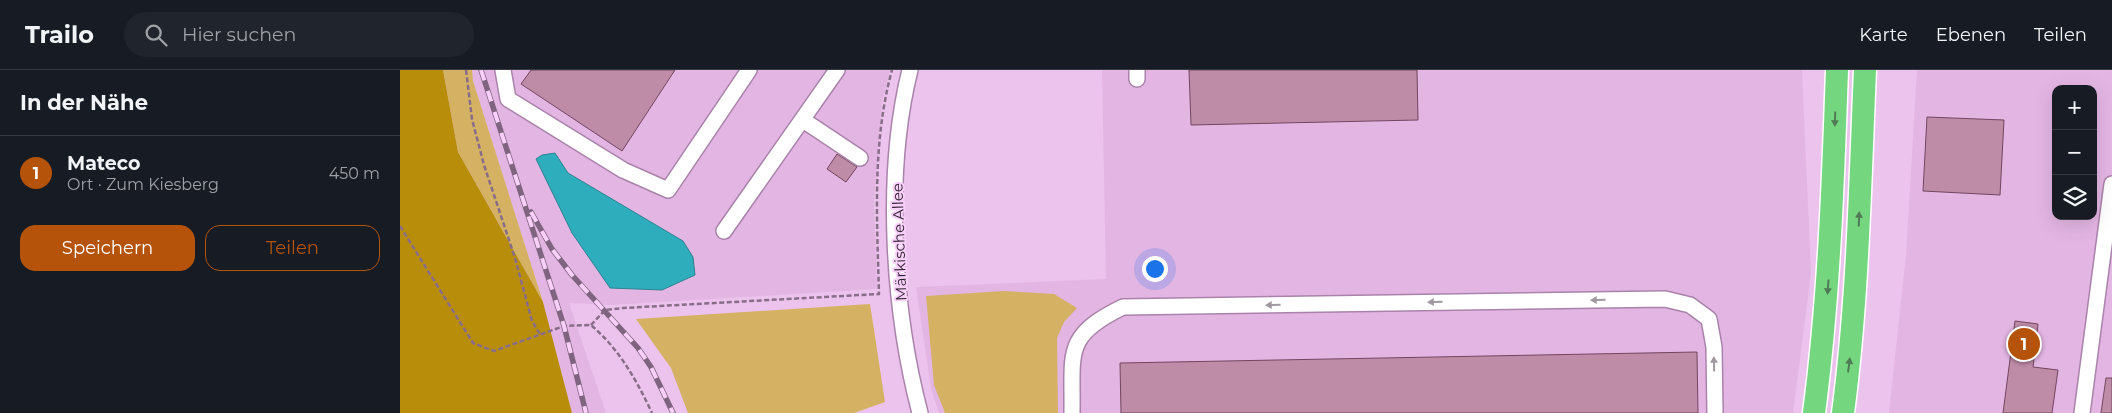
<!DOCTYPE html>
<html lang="de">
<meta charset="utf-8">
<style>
:root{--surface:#171b24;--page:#20242c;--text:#f1f3f6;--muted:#9ea1a6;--line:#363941;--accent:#b45309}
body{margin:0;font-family:Montserrat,sans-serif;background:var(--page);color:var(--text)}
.controls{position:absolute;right:15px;top:15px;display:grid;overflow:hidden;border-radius:10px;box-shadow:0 5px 20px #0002}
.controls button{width:45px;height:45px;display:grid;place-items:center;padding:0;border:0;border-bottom:1px solid var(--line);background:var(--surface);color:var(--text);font:25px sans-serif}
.you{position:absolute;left:754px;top:198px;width:18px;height:18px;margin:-12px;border:4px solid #fff;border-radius:50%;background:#1a73e8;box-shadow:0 0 0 8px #1a73e833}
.badge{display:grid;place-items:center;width:32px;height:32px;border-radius:50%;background:var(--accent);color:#fff;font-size:16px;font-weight:700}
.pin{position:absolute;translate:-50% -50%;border:2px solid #fff;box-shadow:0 1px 5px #0006}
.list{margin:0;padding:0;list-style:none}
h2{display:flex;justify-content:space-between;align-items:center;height:65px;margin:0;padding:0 20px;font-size:21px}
h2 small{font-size:16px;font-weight:400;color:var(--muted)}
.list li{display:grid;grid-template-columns:32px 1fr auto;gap:15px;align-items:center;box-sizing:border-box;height:75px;padding:0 20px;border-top:1px solid var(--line)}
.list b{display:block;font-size:19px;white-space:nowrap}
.list p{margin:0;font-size:16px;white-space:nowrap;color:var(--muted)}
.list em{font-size:16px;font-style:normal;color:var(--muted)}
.actions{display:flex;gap:10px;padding:15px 20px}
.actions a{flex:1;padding:11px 0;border:1px solid var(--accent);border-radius:15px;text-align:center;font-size:18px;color:var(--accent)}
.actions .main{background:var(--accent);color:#fff}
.icon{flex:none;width:28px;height:28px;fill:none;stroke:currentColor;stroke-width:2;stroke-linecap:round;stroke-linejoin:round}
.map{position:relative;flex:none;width:1712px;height:343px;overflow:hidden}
header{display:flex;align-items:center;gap:30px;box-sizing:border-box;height:70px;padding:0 25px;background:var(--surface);border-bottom:1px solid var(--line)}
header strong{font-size:24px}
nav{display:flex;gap:28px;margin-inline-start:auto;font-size:18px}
.search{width:350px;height:45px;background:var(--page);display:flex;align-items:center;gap:12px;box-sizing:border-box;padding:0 18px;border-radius:28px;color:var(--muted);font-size:19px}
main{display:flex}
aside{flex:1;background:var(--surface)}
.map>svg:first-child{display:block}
.built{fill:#e3b5e3;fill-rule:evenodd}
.green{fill:#d4b163}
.forest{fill:#b88d0a}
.water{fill:#2eaebc;stroke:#2d8291}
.building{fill:#bf8ca7;stroke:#73465f}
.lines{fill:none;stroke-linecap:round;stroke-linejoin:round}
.minor-casing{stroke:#a983a9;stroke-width:18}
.highway-casing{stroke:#fff;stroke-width:25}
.path{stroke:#886d89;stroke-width:2.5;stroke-dasharray:5 2.5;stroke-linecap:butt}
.minor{stroke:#fff;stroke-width:15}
.highway{stroke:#74d67e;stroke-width:22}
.rail-casing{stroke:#7e647e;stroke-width:5.5}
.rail{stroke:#f9d0f9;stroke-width:4;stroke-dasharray:11;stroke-linecap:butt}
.oneway{fill:#507a56}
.oneway2{fill:#a099a0}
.labels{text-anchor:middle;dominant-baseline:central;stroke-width:4;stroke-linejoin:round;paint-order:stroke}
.street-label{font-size:15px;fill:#2c1d2d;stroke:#f9d0f9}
</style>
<header>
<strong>Trailo</strong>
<div class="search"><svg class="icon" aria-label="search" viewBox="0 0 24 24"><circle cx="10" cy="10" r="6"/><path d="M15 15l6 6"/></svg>Hier suchen</div>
<nav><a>Karte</a><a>Ebenen</a><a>Teilen</a></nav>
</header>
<main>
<aside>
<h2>In der Nähe<small></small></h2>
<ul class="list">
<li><span class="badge">1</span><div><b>Mateco</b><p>Ort · Zum Kiesberg</p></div><em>450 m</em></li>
</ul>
<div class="actions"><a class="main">Speichern</a><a>Teilen</a></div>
</aside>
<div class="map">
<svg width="1712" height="343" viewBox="0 0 1712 343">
<rect width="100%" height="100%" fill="#ecc3ec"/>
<path class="built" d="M 72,0 L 490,0 L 482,32 L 474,131 L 477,219 L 210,235 L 169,233 L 206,343 L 172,343 L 143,232 L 73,11 Z
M 702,0 L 1402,0 L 1411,203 L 1393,343 L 539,343 L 531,319 L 516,217 L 706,209 Z
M 1517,0 L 1712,0 L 1712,343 L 1489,343 L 1506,185 ZM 1656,19 L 1693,19 L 1693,146 L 1656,146 Z"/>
<path class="green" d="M 43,0 L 72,0 L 73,11 L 143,232 L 58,82 Z
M 604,221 L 654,224 L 677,238 L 664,252 L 657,268 L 658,343 L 545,343 L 534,315 L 526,226 Z
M 470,234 L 485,332 L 454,343 L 288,343 L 271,298 L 236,249 Z"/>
<path class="forest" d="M 0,0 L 43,0 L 58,82 L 143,232 L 172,343 L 0,343 Z"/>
<path class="water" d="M 155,83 L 168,103 L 283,171 L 293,187 L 295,205 L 262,220 L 210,218 L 172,163 L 136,89 L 142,85 Z"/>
<path class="building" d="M 131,0 L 275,0 L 222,81 L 121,14 Z
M 789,0 L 1017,0 L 1018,50 L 791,55 Z
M 1527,47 L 1604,50 L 1600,125 L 1523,121 Z
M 437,84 L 457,97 L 446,112 L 427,99 Z
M 1615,251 L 1638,254 L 1633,297 L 1658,300 L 1652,343 L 1603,343 Z
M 1297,282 L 1298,343 L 721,343 L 720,293 Z
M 1706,308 L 1712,308 L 1712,343 L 1701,343 Z"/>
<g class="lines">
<g class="minor-casing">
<path id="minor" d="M 103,0 L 108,29 L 223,100 L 268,120 L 349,0
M 510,0 C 484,104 493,240 520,343
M 737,0 L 737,9
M 403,50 L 460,88
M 324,161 L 437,0
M 672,343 C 673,283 663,266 723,237 L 1265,229 L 1290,235 L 1309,249 L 1314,277 L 1315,343
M 1682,343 L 1712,114"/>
</g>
<g class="highway-casing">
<path id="highway" d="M 1414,343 C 1429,229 1433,115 1437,0
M 1443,343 C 1458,229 1460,115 1465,0"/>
</g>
<path class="path" d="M 66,0 L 72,49 L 84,95 L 115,188 L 132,251 L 140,264
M 0,156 L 73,273 L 94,281 L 164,256 L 191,255 C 219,279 236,309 252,343
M 191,255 L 205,240 L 223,238 L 479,224 C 477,150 472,72 492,0"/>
<use href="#minor" class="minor"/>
<use href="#highway" class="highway"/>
<g class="rail-casing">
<path id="rail" d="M 81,0 L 164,256 L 186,343
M 131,142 L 152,179 L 172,205 L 238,278 L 251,297 L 273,343"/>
</g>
<use href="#rail" class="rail"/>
</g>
<defs><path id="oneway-solid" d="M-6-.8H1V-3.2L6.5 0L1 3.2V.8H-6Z" transform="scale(1.25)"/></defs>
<g class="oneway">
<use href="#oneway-solid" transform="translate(1435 49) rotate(92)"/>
<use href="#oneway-solid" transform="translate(1459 149) rotate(-88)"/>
<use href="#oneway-solid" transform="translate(1428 217) rotate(94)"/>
<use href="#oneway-solid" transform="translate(1449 295) rotate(-83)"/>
</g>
<g class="oneway2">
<use href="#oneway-solid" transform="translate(1198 230) rotate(179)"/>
<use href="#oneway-solid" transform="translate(1035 232) rotate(179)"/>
<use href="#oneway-solid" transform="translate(873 235) rotate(179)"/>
<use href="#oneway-solid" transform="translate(1314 294) rotate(-91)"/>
</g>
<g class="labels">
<g class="street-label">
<text transform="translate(499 172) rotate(-92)">Märkische Allee</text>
</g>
</g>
</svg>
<div class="controls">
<button>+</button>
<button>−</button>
<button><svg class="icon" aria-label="layers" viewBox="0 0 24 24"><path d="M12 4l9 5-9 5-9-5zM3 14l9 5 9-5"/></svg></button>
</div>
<div class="you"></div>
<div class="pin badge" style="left:1624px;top:274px">1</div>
</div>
</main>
